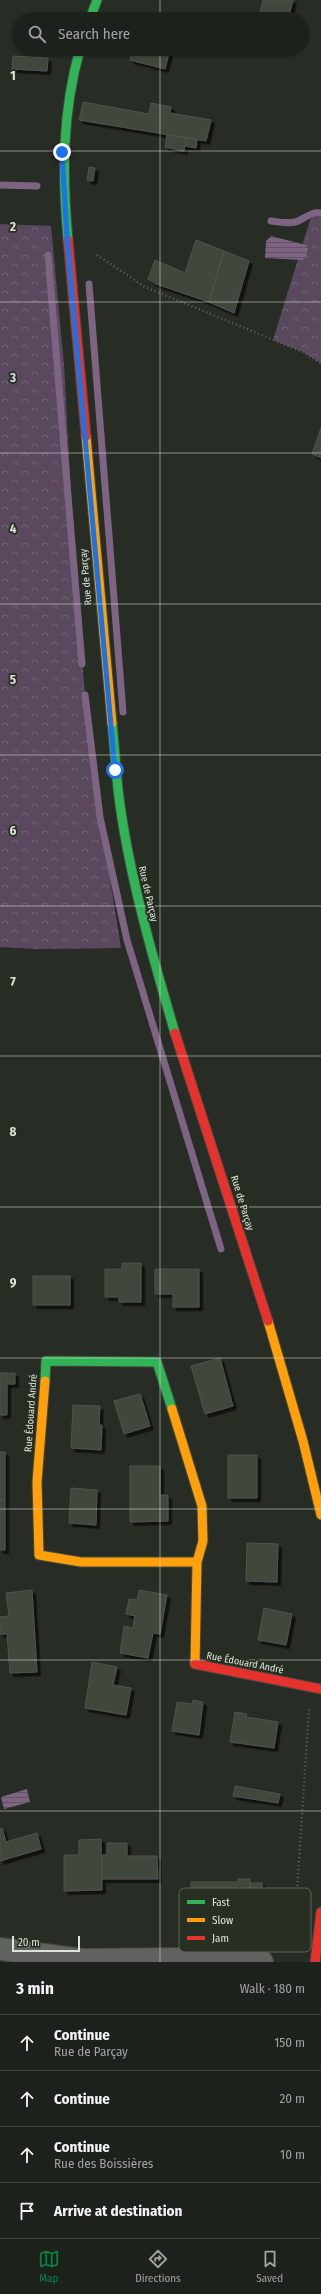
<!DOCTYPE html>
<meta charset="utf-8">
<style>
:root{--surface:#1d211c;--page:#252925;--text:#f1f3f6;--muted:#a0a3a3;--line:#3b3e3b;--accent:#0b8043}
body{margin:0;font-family:"Fira Sans Condensed",sans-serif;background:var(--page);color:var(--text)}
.scale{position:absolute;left:12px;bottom:10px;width:68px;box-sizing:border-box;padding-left:4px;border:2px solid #dce3da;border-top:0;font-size:11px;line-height:14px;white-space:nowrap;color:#dce3da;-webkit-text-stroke:3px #262f22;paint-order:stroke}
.stop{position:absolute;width:12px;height:12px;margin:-9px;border:3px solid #1a73e8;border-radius:50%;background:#fff}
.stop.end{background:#1a73e8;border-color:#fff;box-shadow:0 1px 4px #0008}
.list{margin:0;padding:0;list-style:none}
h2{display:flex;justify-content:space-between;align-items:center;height:52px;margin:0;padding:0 16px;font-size:17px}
h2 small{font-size:13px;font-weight:400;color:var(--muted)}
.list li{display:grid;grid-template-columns:26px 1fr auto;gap:12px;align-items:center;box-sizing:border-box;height:56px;padding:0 16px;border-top:1px solid var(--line)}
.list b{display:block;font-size:15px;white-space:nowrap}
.list p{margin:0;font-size:13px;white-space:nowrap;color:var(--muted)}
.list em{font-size:13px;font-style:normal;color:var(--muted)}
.icon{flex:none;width:22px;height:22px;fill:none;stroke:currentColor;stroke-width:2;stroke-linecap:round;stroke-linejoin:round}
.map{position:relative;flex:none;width:321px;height:1962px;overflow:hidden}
.search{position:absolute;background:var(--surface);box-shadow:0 1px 3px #0004;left:12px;right:12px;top:12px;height:44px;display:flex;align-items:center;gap:10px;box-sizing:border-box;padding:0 14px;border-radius:22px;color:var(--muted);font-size:15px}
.sheet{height:276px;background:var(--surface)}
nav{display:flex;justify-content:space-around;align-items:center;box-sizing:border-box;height:56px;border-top:1px solid var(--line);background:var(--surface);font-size:11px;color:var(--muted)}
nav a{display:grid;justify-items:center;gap:2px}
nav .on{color:var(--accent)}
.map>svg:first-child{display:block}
.forest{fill:url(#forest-crowns)}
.water{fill:url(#water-rules)}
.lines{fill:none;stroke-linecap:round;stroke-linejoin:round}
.stream{stroke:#7c6482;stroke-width:7}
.building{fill:#40473d;stroke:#4f534e;filter:url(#shadow)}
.street-casing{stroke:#454943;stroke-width:24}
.fast-casing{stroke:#454943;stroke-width:11}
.slow-casing{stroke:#454943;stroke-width:11}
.jam-casing{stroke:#454943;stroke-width:11}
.path{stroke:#61645f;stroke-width:2.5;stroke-dasharray:1 3;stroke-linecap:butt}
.street{stroke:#5f625e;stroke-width:22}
.fast{stroke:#30b455;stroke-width:9}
.slow{stroke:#ff9f0a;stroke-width:9}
.jam{stroke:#e5322d;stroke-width:9}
.route{stroke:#1a73e8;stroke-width:5}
.grid{fill:none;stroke:#dce3da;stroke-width:1;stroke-opacity:0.55}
.labels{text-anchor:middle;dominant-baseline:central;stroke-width:3.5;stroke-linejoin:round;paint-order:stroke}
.street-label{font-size:10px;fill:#dce3da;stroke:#262f22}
.key{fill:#262f22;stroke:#5d6559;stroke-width:1}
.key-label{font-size:11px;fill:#dce3da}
.grid-label{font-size:13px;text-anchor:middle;font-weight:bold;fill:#dce3da;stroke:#262f22;stroke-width:3.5;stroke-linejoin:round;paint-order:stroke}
</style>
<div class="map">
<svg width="321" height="1962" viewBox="0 0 321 1962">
<defs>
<pattern id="forest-crowns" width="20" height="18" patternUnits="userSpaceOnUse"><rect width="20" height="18" fill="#59485e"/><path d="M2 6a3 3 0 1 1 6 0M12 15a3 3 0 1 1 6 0" fill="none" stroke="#706274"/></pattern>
<pattern id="water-rules" width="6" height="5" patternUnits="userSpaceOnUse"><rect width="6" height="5" fill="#7c6482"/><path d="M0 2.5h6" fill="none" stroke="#5f5462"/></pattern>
<filter id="shadow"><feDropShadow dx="3.5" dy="3.5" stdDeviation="0" flood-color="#0009"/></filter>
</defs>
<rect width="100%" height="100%" fill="#272c25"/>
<path class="forest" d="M 321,216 L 321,363 L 303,352 L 273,340 L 311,217 Z
M 0,224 L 51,226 L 64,365 L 76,585 L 87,720 L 100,817 L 121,948 L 37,949 L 0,947 Z"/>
<path class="water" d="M 271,236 L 306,245 L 308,248 L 306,257 L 303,260 L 265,258 L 266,241 Z
M 27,1789 L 30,1802 L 4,1809 L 1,1797 Z"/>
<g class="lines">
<path class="stream" d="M 0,185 L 37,186
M 271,221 C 280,222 292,225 300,220 C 308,216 311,212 321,213
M 48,255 L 82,664
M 89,284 L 123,712
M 85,695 L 100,817 L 127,940 L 221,1249"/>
</g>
<path class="building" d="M 263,0 L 293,0 L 288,19 L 260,19 L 263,13 L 260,12 Z
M 147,15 L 162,19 L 146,19 Z
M 133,49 L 170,49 L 165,69 L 130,60 Z
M 13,56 L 48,58 L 47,71 L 12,69 Z
M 83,102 L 149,114 L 151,103 L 171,107 L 170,113 L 211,120 L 206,141 L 79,120 Z
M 167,135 L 186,138 L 184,151 L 165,147 Z
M 186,138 L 197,140 L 196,148 L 185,146 Z
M 89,167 L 95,168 L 93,181 L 87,180 Z
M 196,240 L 224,251 L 209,302 L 156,284 L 148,279 L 155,260 L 185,273 Z
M 224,251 L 249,261 L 234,313 L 209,302 Z
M 321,428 L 321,458 L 312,454 Z
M 122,1263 L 141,1263 L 141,1302 L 119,1302 L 119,1297 L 105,1297 L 105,1269 L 122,1269 Z
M 155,1269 L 199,1269 L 199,1307 L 173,1307 L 173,1294 L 155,1294 Z
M 33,1276 L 70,1276 L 70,1305 L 33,1305 Z
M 220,1358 L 233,1406 L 205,1414 L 191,1366 Z
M 0,1373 L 15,1373 L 15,1384 L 7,1384 L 7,1415 L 0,1415 Z
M 140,1394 L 150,1426 L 124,1434 L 114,1401 Z
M 73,1405 L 100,1406 L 99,1425 L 102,1425 L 101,1450 L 71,1448 Z
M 0,1452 L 5,1452 L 5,1500 L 0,1500 Z
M 228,1455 L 257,1455 L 257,1498 L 228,1498 Z
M 130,1466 L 160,1466 L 160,1495 L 168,1495 L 168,1521 L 130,1522 Z
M 71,1488 L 97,1490 L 96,1525 L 69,1523 Z
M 0,1500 L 5,1500 L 5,1550 L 0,1550 Z
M 247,1543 L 278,1544 L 277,1582 L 246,1581 Z
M 32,1590 L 37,1672 L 10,1673 L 7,1634 L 0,1634 L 0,1617 L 9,1616 L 6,1593 Z
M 139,1590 L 167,1595 L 160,1634 L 153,1633 L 148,1658 L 120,1653 L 124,1626 L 133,1628 L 135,1616 L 126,1614 L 129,1599 L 137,1600 Z
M 264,1608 L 292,1614 L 286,1645 L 258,1640 Z
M 92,1662 L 117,1667 L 113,1685 L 131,1688 L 126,1715 L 85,1708 Z
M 193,1700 L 203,1702 L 199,1735 L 172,1731 L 177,1702 L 192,1704 Z
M 235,1712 L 247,1714 L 246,1717 L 278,1722 L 274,1748 L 230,1742 Z
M 235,1786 L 280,1794 L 278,1803 L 233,1796 Z
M 2,1828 L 6,1842 L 37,1833 L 41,1849 L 0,1861 L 0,1829 Z
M 101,1839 L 102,1890 L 64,1891 L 64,1855 L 79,1855 L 79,1840 Z
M 107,1843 L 127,1843 L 127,1856 L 157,1856 L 158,1879 L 102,1879 L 102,1855 L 107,1855 Z
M 238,1879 L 250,1879 L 250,1906 L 238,1906 L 238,1910 L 191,1910 L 191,1882 L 238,1882 Z
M 250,1883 L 262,1883 L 262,1904 L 250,1904 Z"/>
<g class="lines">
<g class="street-casing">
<path id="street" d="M 0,1949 L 82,1960 L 184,1959 L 262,1962"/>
</g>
<g class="fast-casing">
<path id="fast" d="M 90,19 L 97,0
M 68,240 C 62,174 62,113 80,49
M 112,723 C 115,750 116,778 120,805 C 131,882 153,958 175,1033
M 45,1381 L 46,1361 L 157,1362 L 172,1409"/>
</g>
<g class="slow-casing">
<path id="slow" d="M 86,436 L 112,723
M 268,1321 L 303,1441 L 321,1515
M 45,1381 L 37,1482 L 39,1555 L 81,1562 L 197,1562
M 172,1409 L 202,1506 L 203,1541 L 197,1562 L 195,1664"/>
</g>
<g class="jam-casing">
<path id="jam" d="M 68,240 L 86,436
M 175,1033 L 268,1321
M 195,1664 L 321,1689
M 315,1962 L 321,1912"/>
</g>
<path class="path" d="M 97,255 L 145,287 L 303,352 L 321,363
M 295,1922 L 309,1709"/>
<use href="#street" class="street"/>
<use href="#fast" class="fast"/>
<use href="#slow" class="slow"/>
<use href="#jam" class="jam"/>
</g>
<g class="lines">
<path class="route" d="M 62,152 L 67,238 L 115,770"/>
</g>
<path class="grid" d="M 160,0 L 160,19M 160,49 L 160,1962M 0,151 L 321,151M 0,302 L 321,302M 0,453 L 321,453M 0,604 L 321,604M 0,755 L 321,755M 0,906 L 321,906M 0,1056 L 321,1056M 0,1207 L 321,1207M 0,1358 L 321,1358M 0,1509 L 321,1509M 0,1660 L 321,1660M 0,1811 L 321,1811"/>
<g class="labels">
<g class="street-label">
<text transform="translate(86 577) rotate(-95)">Rue de Parçay</text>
<text transform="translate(148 894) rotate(77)">Rue de Parçay</text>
<text transform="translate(242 1203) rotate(73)">Rue de Parçay</text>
<text transform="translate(31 1413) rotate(-86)">Rue Édouard André</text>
<text transform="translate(245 1663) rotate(11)">Rue Édouard André</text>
</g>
</g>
<rect x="179" y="1888" width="132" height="64" rx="6" class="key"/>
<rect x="187" y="1900" width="18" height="4" fill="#30b455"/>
<rect x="187" y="1918" width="18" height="4" fill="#ff9f0a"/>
<rect x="187" y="1936" width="18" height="4" fill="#e5322d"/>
<g class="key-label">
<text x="212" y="1906">Fast</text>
<text x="212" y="1924">Slow</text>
<text x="212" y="1942">Jam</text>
</g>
<g class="grid-label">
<text x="13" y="80">1</text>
<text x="13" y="231">2</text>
<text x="13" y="382">3</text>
<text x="13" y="533">4</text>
<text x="13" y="684">5</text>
<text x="13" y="835">6</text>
<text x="13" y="986">7</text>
<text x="13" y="1136">8</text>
<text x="13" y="1287">9</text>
</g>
</svg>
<div class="scale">20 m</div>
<div class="stop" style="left:115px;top:770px"></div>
<div class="stop end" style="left:62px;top:152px"></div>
<div class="search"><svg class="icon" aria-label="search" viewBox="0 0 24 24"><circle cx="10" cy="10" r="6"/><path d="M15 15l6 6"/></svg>Search here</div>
</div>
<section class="sheet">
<h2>3 min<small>Walk · 180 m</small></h2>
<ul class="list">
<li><svg class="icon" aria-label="ahead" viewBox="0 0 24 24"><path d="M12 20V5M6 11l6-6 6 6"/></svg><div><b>Continue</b><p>Rue de Parçay</p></div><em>150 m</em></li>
<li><svg class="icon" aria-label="ahead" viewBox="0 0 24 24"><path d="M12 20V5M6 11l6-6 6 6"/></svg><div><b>Continue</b></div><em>20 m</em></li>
<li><svg class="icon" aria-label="ahead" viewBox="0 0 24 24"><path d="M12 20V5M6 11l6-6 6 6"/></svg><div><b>Continue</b><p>Rue des Boissières</p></div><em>10 m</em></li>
<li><svg class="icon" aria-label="arrive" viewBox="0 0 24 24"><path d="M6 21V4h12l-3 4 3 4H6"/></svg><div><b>Arrive at destination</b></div></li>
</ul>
</section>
<nav>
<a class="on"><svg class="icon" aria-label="map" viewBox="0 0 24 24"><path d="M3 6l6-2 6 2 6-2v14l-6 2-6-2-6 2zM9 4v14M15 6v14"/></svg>Map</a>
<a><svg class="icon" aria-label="directions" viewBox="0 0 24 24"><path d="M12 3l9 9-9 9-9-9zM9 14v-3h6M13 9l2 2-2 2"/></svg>Directions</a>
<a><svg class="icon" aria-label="saved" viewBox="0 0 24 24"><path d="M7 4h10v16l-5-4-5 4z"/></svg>Saved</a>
</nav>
